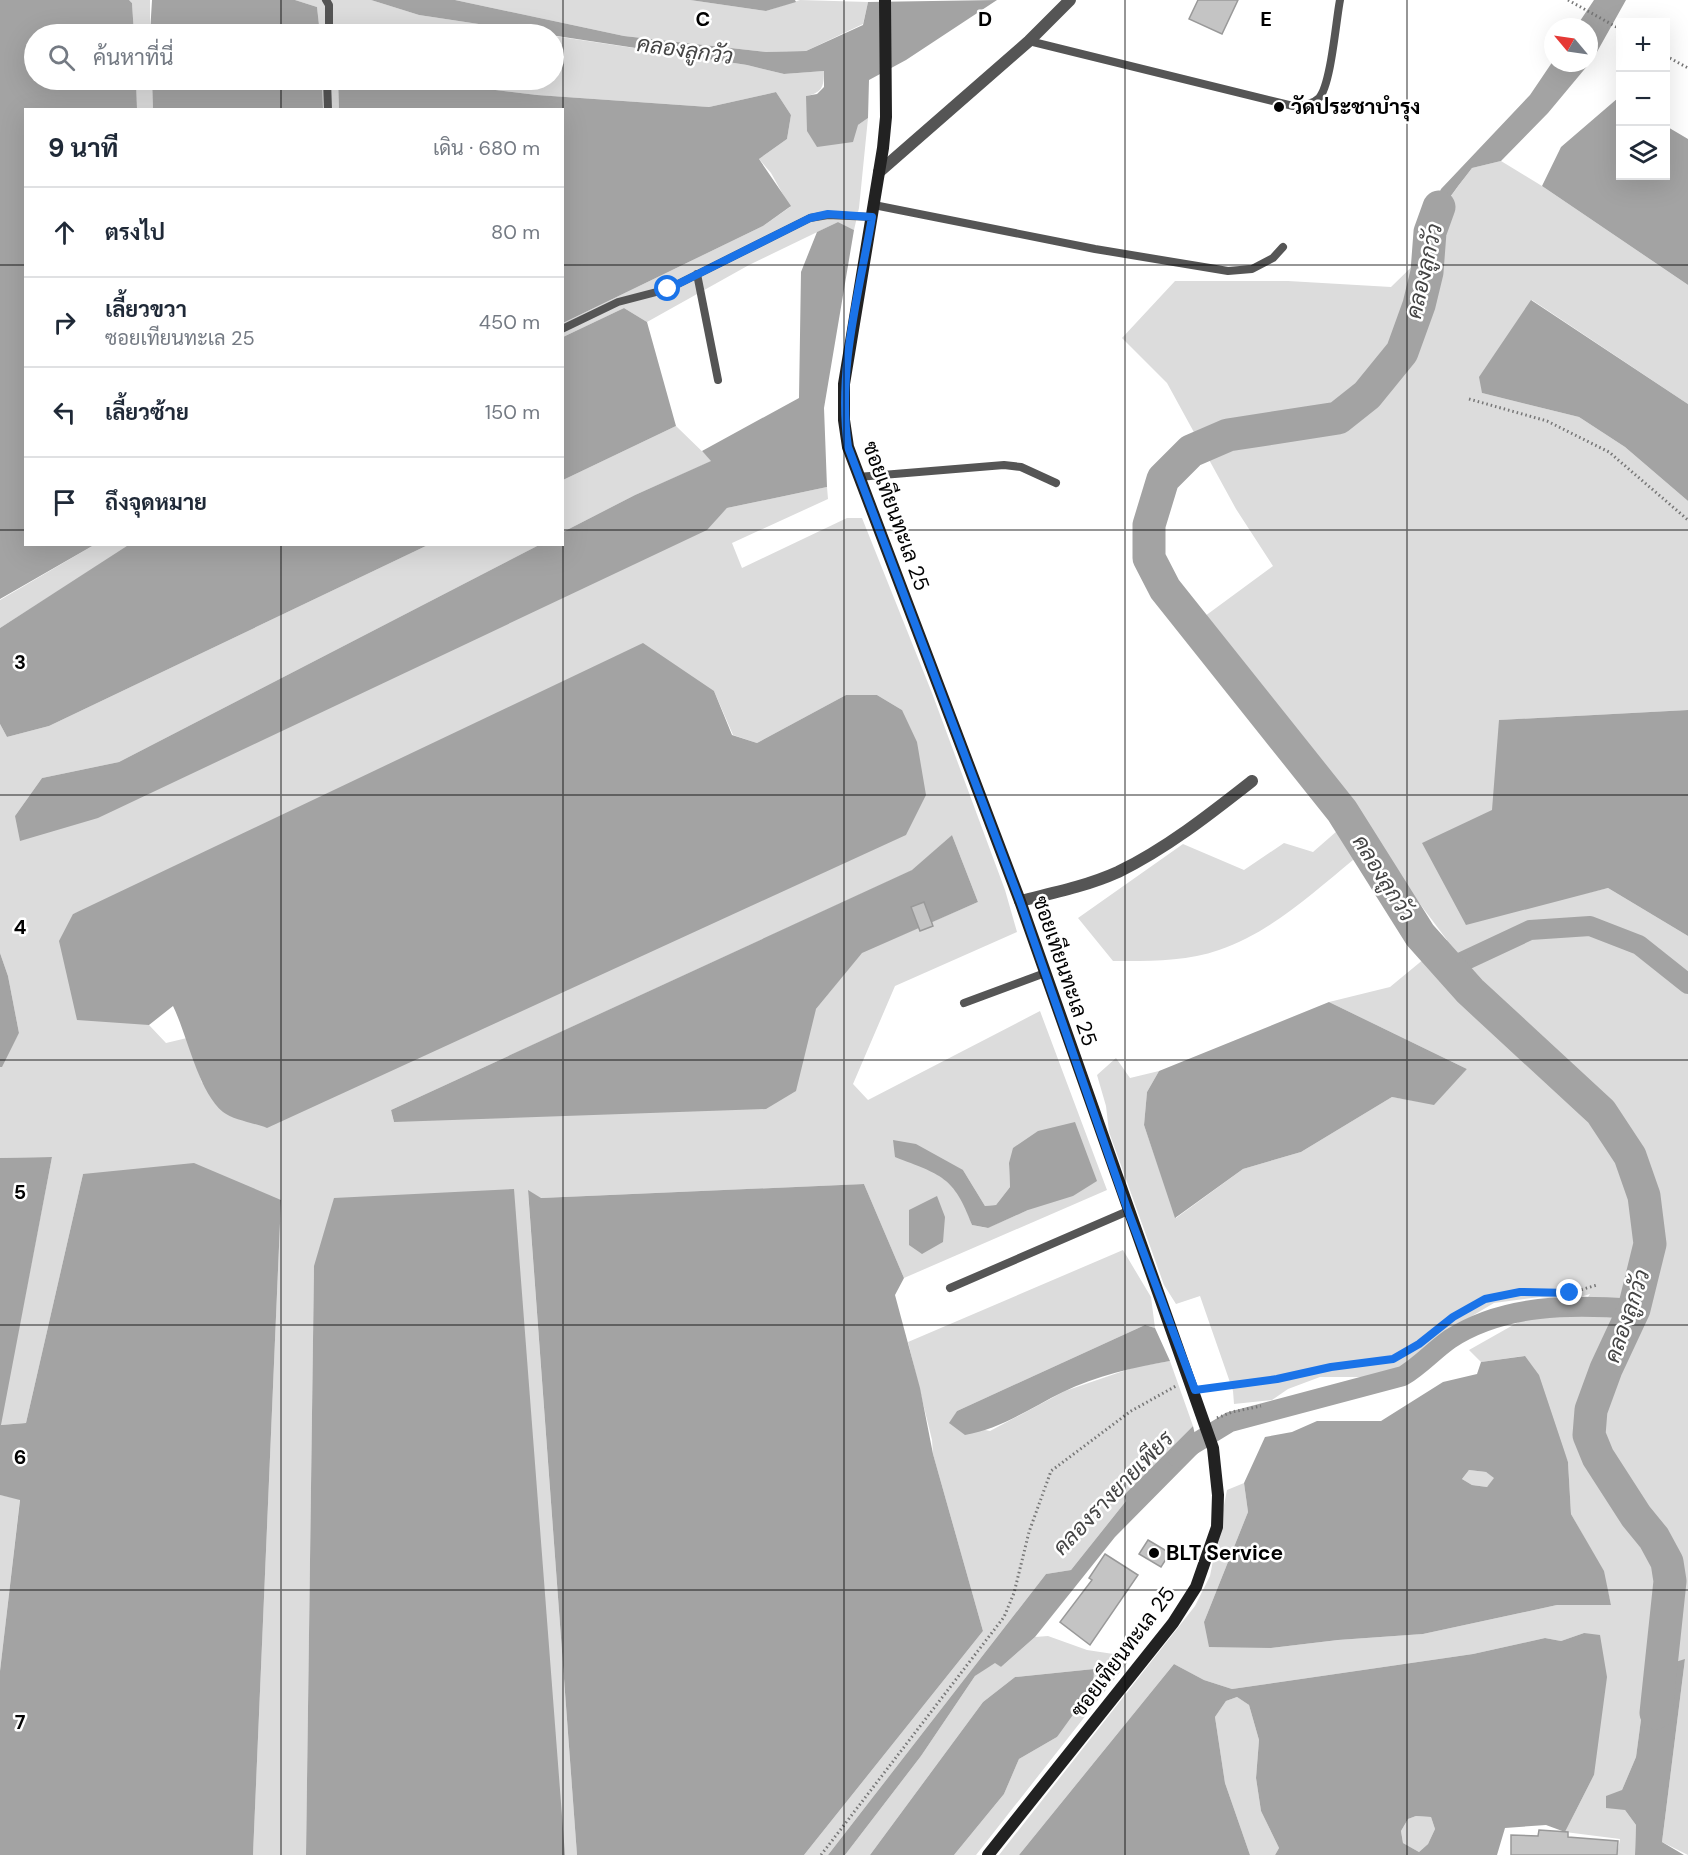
<!DOCTYPE html>
<html lang="th">
<meta charset="utf-8">
<style>
:root{--surface:#fff;--page:#f6f6f7;--text:#1f2937;--muted:#747a83;--line:#e0e1e3}
body{margin:0;font-family:"DM Sans",Sarabun,sans-serif;background:var(--page);color:var(--text)}
.controls{position:absolute;right:18px;top:18px;display:grid;overflow:hidden;border-radius:0px;box-shadow:0 6px 24px #0002}
.controls button{width:54px;height:54px;display:grid;place-items:center;padding:0;border:0;border-bottom:2px solid var(--line);background:var(--surface);color:var(--text);font:30px sans-serif}
.compass{position:absolute;left:1544px;top:18px;width:54px;height:54px;border-radius:50%;background:var(--surface);box-shadow:0 6px 24px #0002;rotate:299deg}
.stop{position:absolute;width:18px;height:18px;margin:-14px;border:4px solid #1a73e8;border-radius:50%;background:#fff}
.stop.end{background:#1a73e8;border-color:#fff;box-shadow:0 2px 6px #0008}
.list{margin:0;padding:0;list-style:none}
h2{display:flex;justify-content:space-between;align-items:center;height:78px;margin:0;padding:0 24px;font-size:26px}
h2 small{font-size:20px;font-weight:400;color:var(--muted)}
.list li{display:grid;grid-template-columns:39px 1fr auto;gap:18px;align-items:center;box-sizing:border-box;height:90px;padding:0 24px;border-top:2px solid var(--line)}
.list b{display:block;font-size:22px;white-space:nowrap}
.list p{margin:0;font-size:20px;white-space:nowrap;color:var(--muted)}
.list em{font-size:20px;font-style:normal;color:var(--muted)}
.icon{flex:none;width:33px;height:33px;fill:none;stroke:currentColor;stroke-width:2;stroke-linecap:round;stroke-linejoin:round}
.map{position:relative;flex:none;width:1688px;height:1855px;overflow:hidden}
.search{position:absolute;background:var(--surface);box-shadow:0 6px 24px #0002;left:24px;top:24px;width:540px;height:66px;display:flex;align-items:center;gap:15px;box-sizing:border-box;padding:0 21px;border-radius:33px;color:var(--muted);font-size:22px}
.panel{position:absolute;background:var(--surface);box-shadow:0 6px 24px #0002;left:24px;top:108px;width:540px;height:438px;border-radius:0px}
.map>svg:first-child{display:block}
.green{fill:#dcdcdc;fill-rule:evenodd}
.water{fill:#a3a3a3;fill-rule:evenodd}
.lines{fill:none;stroke-linecap:round;stroke-linejoin:round}
.canal{stroke:#a3a3a3;stroke-width:20}
.river{stroke:#a3a3a3;stroke-width:33}
.building{fill:#c4c4c4;stroke:#999;stroke-width:1.5}
.path{stroke:#777;stroke-width:3;stroke-dasharray:1.5 3;stroke-linecap:butt}
.lane{stroke:#555;stroke-width:8}
.street{stroke:#555;stroke-width:12}
.secondary{stroke:#222;stroke-width:12}
.route{stroke:#1a73e8;stroke-width:8}
.grid{fill:none;stroke:#000;stroke-width:1.5;stroke-opacity:0.55}
.poi-dot{fill:#000;stroke:#fff;stroke-width:2}
.labels{text-anchor:middle;dominant-baseline:central;stroke-width:5;stroke-linejoin:round;paint-order:stroke}
.poi-label{font-size:21px;font-weight:bold;fill:#000;stroke:#fff;text-anchor:start}
.street-label{font-size:21px;fill:#000;stroke:#fff}
.water-label{font-size:22px;font-style:italic;fill:#444;stroke:#fff}
.grid-label{font-size:20px;text-anchor:middle;font-weight:bold;fill:#000;stroke:#fff;stroke-width:5;stroke-linejoin:round;paint-order:stroke}
</style>
<div class="map">
<svg width="1688" height="1855" viewBox="0 0 1688 1855">
<rect width="100%" height="100%" fill="#fff"/>
<path class="green" d="M 129,0 L 150,0 L 150,34 L 134,34 L 132,3 Z
M 295,0 L 371,0 L 419,15 L 545,34 L 320,34 L 317,7 Z
M 455,0 L 690,0 L 766,11 L 800,0 L 868,2 L 863,24 L 806,51 L 766,52 L 624,36 Z
M 554,36 L 747,65 L 784,74 L 824,71 C 824,87 822,93 806,96 L 858,125 L 868,118 L 859,208 L 854,230 L 838,222 L 749,265 L 647,322 L 624,308 L 563,337 L 563,323 L 763,226 L 790,207 L 771,173 L 759,159 L 787,139 L 791,115 L 776,92 L 709,107 L 537,95 L 413,80 L 554,80 Z
M 136,80 L 152,80 L 153,109 L 137,109 Z
M 322,80 L 338,80 L 339,109 L 323,109 Z
M 1501,161 L 1542,186 L 1688,285 L 1688,404 L 1532,300 L 1482,393 L 1579,417 L 1625,447 L 1688,501 L 1688,710 L 1499,720 L 1549,902 L 1608,888 L 1688,936 L 1688,1855 L 1662,1842 L 1685,1659 L 1642,1712 L 1636,1757 L 1622,1790 L 1625,1810 L 1636,1825 L 1635,1855 L 1617,1855 L 1620,1839 L 1565,1832 L 1594,1775 L 1584,1633 L 1561,1641 L 1545,1638 L 1473,1654 L 1232,1689 L 1204,1680 L 1174,1664 L 1019,1855 L 999,1855 L 1195,1606 L 1210,1576 L 1227,1490 L 1244,1483 L 1248,1512 L 1204,1622 L 1271,1648 L 1338,1640 L 1423,1634 L 1557,1605 L 1611,1605 L 1603,1571 L 1571,1514 L 1568,1462 L 1524,1356 L 1481,1362 L 1469,1350 L 1531,1315 L 1577,1314 L 1590,1294 L 1570,1300 L 1540,1297 L 1494,1303 L 1445,1332 L 1408,1366 L 1366,1377 L 1320,1377 L 1288,1389 L 1272,1400 L 1234,1404 L 1233,1391 L 1200,1296 L 1176,1304 L 1164,1285 L 1109,1132 L 1106,1106 L 1097,1075 L 1116,1058 L 1130,1078 L 1159,1071 L 1147,1092 L 1144,1125 L 1176,1218 L 1243,1169 L 1301,1152 L 1392,1097 L 1434,1104 L 1467,1069 L 1329,1002 L 1390,987 L 1447,940 L 1393,868 L 1353,860 C 1312,894 1269,933 1219,950 C 1185,962 1148,961 1113,961 L 1078,918 L 1183,844 L 1244,870 L 1284,843 L 1313,852 L 1353,817 L 1201,619 L 1273,566 L 1236,509 L 1167,383 L 1122,338 L 1175,281 L 1288,281 L 1391,287 L 1432,247 C 1433,216 1454,192 1472,168 Z
M 676,426 L 712,461 L 635,495 L 563,532 L 563,480 Z
M 827,487 L 828,499 L 732,543 L 742,568 L 847,518 L 862,518 L 932,693 L 1005,890 L 1017,932 L 895,986 L 853,1084 L 868,1100 L 1040,1011 L 1107,1190 L 904,1278 L 864,1184 L 540,1198 L 528,1191 L 577,1855 L 562,1855 L 314,1266 L 306,1855 L 253,1855 L 281,1200 L 83,1174 L 26,1423 L 0,1425 L 52,1157 L 0,1158 L 0,1067 L 19,1033 L 8,976 L 0,953 L 0,724 L 7,737 L 49,726 L 428,545 L 539,545 L 119,762 L 42,778 L 15,816 L 706,530 L 727,508 ZM 714,691 L 733,735 L 757,743 L 846,695 L 877,695 L 902,710 L 202,1083 L 187,1038 L 166,1043 L 149,1025 L 73,914 ZM 952,835 L 978,902 L 862,952 L 816,1009 L 394,1122 L 391,1110 L 913,870 ZM 1009,1163 L 1028,1210 L 987,1228 L 972,1225 L 961,1195 L 938,1173 L 963,1170 L 985,1206 L 996,1205 L 1010,1187 Z
M 94,545 L 130,545 L 0,628 L 0,600 Z
M 1123,1250 L 1151,1297 L 1155,1328 L 1145,1325 L 957,1411 L 950,1423 L 990,1431 L 1065,1391 L 1135,1367 L 1170,1361 L 1193,1426 L 1124,1495 L 1126,1501 L 1071,1570 L 1046,1574 L 828,1855 L 804,1855 L 983,1631 L 933,1454 L 932,1440 L 908,1342 Z
M 1469,1470 L 1486,1472 L 1495,1478 L 1487,1487 L 1472,1485 L 1462,1479 Z
M 0,1495 L 20,1499 L 0,1671 Z
M 1048,1636 L 1087,1650 L 1120,1655 L 1127,1663 L 976,1855 L 954,1855 L 1004,1794 L 1019,1759 L 1057,1737 L 1094,1669 L 1015,1677 L 983,1702 L 870,1855 L 845,1855 L 921,1756 L 975,1676 L 995,1662 L 1001,1667 L 1035,1637 Z
M 1237,1697 L 1249,1705 L 1259,1740 L 1256,1778 L 1261,1811 L 1279,1848 L 1275,1855 L 1250,1855 L 1225,1783 L 1215,1717 L 1226,1701 Z
M 1416,1816 L 1431,1817 L 1435,1829 L 1428,1844 L 1419,1852 L 1403,1843 L 1401,1831 L 1408,1819 Z"/>
<path class="water" d="M 0,0 L 129,0 L 132,3 L 134,34 L 34,34 L 34,80 L 136,80 L 137,109 L 26,110 L 26,544 L 94,545 L 0,599 Z
M 152,0 L 295,0 L 317,7 L 320,34 L 150,34 Z
M 371,0 L 455,0 L 624,36 L 766,52 L 806,51 L 863,25 L 868,2 L 997,0 L 906,60 L 869,80 L 868,118 L 858,125 L 853,142 L 817,147 L 807,131 L 806,96 L 817,94 L 824,87 L 824,71 L 784,74 L 747,65 L 419,15 Z
M 690,0 L 795,0 L 796,2 L 766,11 Z
M 1594,0 L 1626,0 L 1593,59 L 1548,113 L 1501,161 L 1472,168 C 1454,192 1432,216 1432,247 L 1416,262 L 1423,229 L 1441,189 L 1530,95 L 1553,61 L 1589,63 L 1589,27 L 1576,27 Z
M 152,80 L 322,80 L 323,109 L 153,109 Z
M 338,80 L 413,80 L 537,95 L 709,107 L 776,92 L 791,115 L 787,139 L 759,159 L 791,206 L 763,226 L 563,323 L 562,110 L 339,109 Z
M 1618,98 L 1620,99 L 1620,176 L 1666,176 L 1666,126 L 1688,139 L 1688,285 L 1542,186 L 1561,147 Z
M 838,222 L 854,230 L 824,408 L 827,487 L 727,508 L 707,530 L 98,818 L 20,841 L 15,816 L 42,778 L 119,762 L 539,545 L 562,544 L 563,532 L 635,495 L 711,461 L 702,451 L 799,398 L 801,272 L 817,232 Z
M 1531,300 L 1688,404 L 1688,501 L 1625,447 L 1579,417 L 1482,393 L 1479,377 Z
M 624,308 L 647,322 L 676,426 L 563,480 L 563,337 Z
M 130,544 L 428,544 L 428,545 L 49,726 L 7,737 L 0,724 L 0,628 Z
M 643,643 L 714,691 L 732,735 L 757,743 L 846,695 L 877,695 L 902,710 L 917,742 L 926,795 L 906,835 L 267,1128 C 255,1123 233,1120 223,1112 C 198,1091 188,1037 173,1006 L 149,1025 L 77,1020 L 59,941 L 73,914 Z
M 1688,710 L 1688,936 L 1608,888 L 1466,925 L 1422,843 L 1492,810 L 1499,720 Z
M 952,835 L 978,902 L 862,953 L 816,1009 L 796,1091 L 766,1109 L 394,1122 L 391,1110 L 912,870 Z
M 0,953 L 8,976 L 19,1033 L 2,1067 L 0,1067 Z
M 1329,1002 L 1467,1069 L 1434,1105 L 1392,1097 L 1301,1152 L 1243,1169 L 1175,1218 L 1144,1125 L 1147,1092 L 1159,1071 Z
M 1075,1122 L 1097,1181 L 1073,1196 L 1028,1210 L 988,1228 L 972,1225 C 954,1176 941,1175 895,1157 L 893,1140 L 916,1144 L 963,1170 L 985,1206 L 996,1205 L 1010,1187 L 1009,1163 L 1013,1148 L 1038,1131 Z
M 52,1157 L 1,1425 L 26,1423 L 83,1174 L 194,1163 L 281,1200 L 253,1855 L 0,1855 L 0,1671 L 20,1500 L 0,1495 L 0,1158 Z
M 864,1184 L 904,1278 L 895,1295 L 920,1388 L 933,1454 L 983,1631 L 804,1855 L 577,1855 L 528,1190 L 541,1198 Z
M 514,1189 L 565,1855 L 306,1855 L 314,1266 L 334,1198 Z
M 937,1196 L 945,1217 L 943,1242 L 922,1254 L 909,1245 L 909,1210 Z
M 1145,1325 L 1155,1328 L 1170,1361 C 1134,1367 1096,1376 1063,1392 C 1030,1408 1001,1429 965,1435 L 949,1423 L 957,1411 Z
M 1525,1356 L 1539,1375 L 1568,1462 L 1571,1514 L 1604,1571 L 1611,1605 L 1557,1605 L 1423,1634 L 1338,1640 L 1271,1648 L 1209,1647 L 1204,1622 L 1248,1512 L 1244,1483 L 1265,1437 L 1292,1432 L 1317,1421 L 1381,1421 L 1443,1382 L 1477,1374 L 1481,1362 ZM 1469,1470 L 1486,1472 L 1494,1478 L 1487,1487 L 1472,1485 L 1462,1479 Z
M 1193,1426 L 1199,1452 L 1115,1537 L 1035,1637 L 1001,1667 L 995,1663 L 975,1676 L 921,1756 L 845,1855 L 828,1855 L 1046,1574 L 1071,1570 L 1126,1501 L 1124,1495 Z
M 1584,1633 L 1600,1635 L 1607,1677 L 1594,1775 L 1565,1832 L 1546,1825 L 1505,1828 L 1497,1855 L 1275,1855 L 1279,1848 L 1261,1811 L 1256,1778 L 1259,1740 L 1249,1705 L 1237,1697 L 1226,1701 L 1215,1717 L 1225,1783 L 1250,1855 L 1019,1855 L 1174,1664 L 1204,1680 L 1232,1689 L 1473,1654 L 1545,1638 L 1561,1641 ZM 1416,1816 L 1431,1817 L 1435,1829 L 1428,1844 L 1419,1852 L 1403,1843 L 1401,1831 L 1408,1819 Z
M 1685,1659 L 1662,1842 L 1684,1855 L 1635,1855 L 1636,1825 L 1625,1810 L 1606,1808 L 1606,1796 L 1622,1790 L 1636,1757 L 1642,1712 L 1653,1669 Z
M 1094,1669 L 1093,1687 L 1057,1737 L 1019,1759 L 1004,1794 L 954,1855 L 870,1855 L 983,1702 L 1015,1677 Z"/>
<g class="lines">
<path class="canal" d="M 1451,967 L 1530,930 L 1590,926 L 1639,945 L 1688,984
M 1178,1458 L 1189,1447 L 1230,1422 L 1403,1376 C 1420,1366 1433,1351 1450,1339 C 1504,1304 1572,1304 1634,1309"/>
<path class="river" d="M 1439,207 L 1430,232 L 1427,272 L 1419,305 L 1402,352 L 1367,395 L 1338,418 L 1228,435 L 1191,451 L 1163,479 L 1149,525 L 1149,558 L 1165,589 L 1342,811 L 1420,935 L 1470,991 L 1601,1112 L 1630,1156 L 1644,1196 L 1650,1244 L 1634,1309 L 1606,1369 L 1591,1410 L 1589,1435 L 1598,1457 L 1636,1516 L 1654,1538 L 1667,1562 L 1670,1581 L 1656,1713"/>
</g>
<path class="building" d="M 1198,0 L 1238,0 L 1222,34 L 1189,19 Z
M 924,902 L 933,926 L 920,931 L 911,907 Z
M 1148,1540 L 1170,1553 L 1161,1567 L 1139,1554 Z
M 1105,1554 L 1138,1575 L 1090,1645 L 1060,1622 L 1092,1580 L 1089,1578 Z
M 1539,1830 L 1568,1832 L 1568,1837 L 1618,1841 L 1617,1855 L 1511,1855 L 1511,1835 L 1538,1836 Z"/>
<g class="lines">
<path class="path" d="M 1568,0 L 1620,29
M 1666,56 L 1688,68
M 1469,399 L 1547,421 L 1609,452 L 1688,520
M 1207,1388 L 1277,1379 L 1331,1367 L 1393,1359 L 1419,1344 L 1453,1317 L 1486,1299 L 1520,1292 L 1570,1293 L 1597,1285
M 1217,1418 L 1232,1412 L 1261,1406
M 821,1855 L 1004,1617 L 1014,1593 L 1029,1532 L 1051,1471 L 1131,1411 L 1176,1386"/>
<path class="lane" d="M 326,0 L 329,5 L 329,34
M 1029,41 L 1293,106 C 1302,105 1312,105 1319,98 C 1331,85 1336,20 1340,0
M 327,80 L 328,110
M 874,205 L 1095,249 L 1228,271 L 1252,269 L 1273,258 L 1283,247
M 697,274 L 718,380
M 562,329 L 618,302 L 668,289 L 810,218 L 828,215 L 872,217
M 858,477 L 1004,465 L 1021,467 L 1056,483
M 964,1003 L 1045,973
M 950,1288 L 1128,1211"/>
<path class="street" d="M 879,172 L 1029,41 L 1070,0
M 1020,901 C 1053,893 1087,886 1118,872 C 1167,848 1210,814 1252,781"/>
<path class="secondary" d="M 885,0 L 886,117 L 883,148 L 844,384 L 844,420 L 848,447 L 1020,901 L 1213,1448 L 1218,1495 L 1217,1527 L 1196,1587 L 1173,1623 L 988,1855"/>
</g>
<g class="lines">
<path class="route" d="M 668,289 L 810,218 L 828,214 L 872,217 C 859,293 837,370 848,447 L 1020,901 L 1128,1211 L 1195,1390 L 1277,1379 L 1331,1367 L 1393,1359 L 1419,1344 L 1453,1317 L 1485,1299 L 1520,1292 L 1570,1293"/>
</g>
<path class="grid" d="M 281,0 L 281,34M 563,0 L 563,1855M 844,0 L 844,1855M 1125,0 L 1125,1855M 1407,0 L 1407,1855M 281,80 L 281,110M 0,265 L 26,265M 562,265 L 1688,265M 0,530 L 26,530M 562,530 L 1688,530M 281,544 L 281,1855M 0,795 L 1688,795M 0,1060 L 1688,1060M 0,1325 L 1688,1325M 0,1590 L 1688,1590"/>
<g class="poi-dot">
<circle cx="1279" cy="107" r="6"/>
<circle cx="1154" cy="1553" r="6"/>
</g>
<g class="labels">
<g class="poi-label">
<text x="1291" y="107">วัดประชาบํารุง</text>
<text x="1166" y="1553">BLT Service</text>
</g>
<g class="street-label">
<text transform="translate(896 516) rotate(70)">ซอยเทียนทะเล 25</text>
<text transform="translate(1065 971) rotate(71)">ซอยเทียนทะเล 25</text>
<text transform="translate(1123 1652) rotate(-53)">ซอยเทียนทะเล 25</text>
</g>
<g class="water-label">
<text transform="translate(685 50) rotate(8)">คลองลูกวัว</text>
<text transform="translate(1424 271) rotate(-77)">คลองลูกวัว</text>
<text transform="translate(1384 878) rotate(58)">คลองลูกวัว</text>
<text transform="translate(1627 1316) rotate(-71)">คลองลูกวัว</text>
<text transform="translate(1113 1493) rotate(-46)">คลองรางยายเพียร</text>
</g>
</g>
<g class="grid-label">
<text x="703" y="26">C</text>
<text x="985" y="26">D</text>
<text x="1266" y="26">E</text>
<text x="20" y="669">3</text>
<text x="20" y="934">4</text>
<text x="20" y="1199">5</text>
<text x="20" y="1464">6</text>
<text x="20" y="1729">7</text>
</g>
</svg>
<div class="controls">
<button>+</button>
<button>−</button>
<button><svg class="icon" aria-label="layers" viewBox="0 0 24 24"><path d="M12 4l9 5-9 5-9-5zM3 14l9 5 9-5"/></svg></button>
</div>
<svg class="compass" viewBox="-18 -18 36 36"><path d="M0-13l5 13h-10z" fill="#e53935"/><path d="M0 13l5-13h-10z" fill="#747a83"/></svg>
<div class="stop" style="left:668px;top:289px"></div>
<div class="stop end" style="left:1570px;top:1293px"></div>
<div class="search"><svg class="icon" aria-label="search" viewBox="0 0 24 24"><circle cx="10" cy="10" r="6"/><path d="M15 15l6 6"/></svg>ค้นหาที่นี่</div>
<section class="panel">
<h2>9 นาที<small>เดิน · 680 m</small></h2>
<ul class="list">
<li><svg class="icon" aria-label="ahead" viewBox="0 0 24 24"><path d="M12 20V5M6 11l6-6 6 6"/></svg><div><b>ตรงไป</b></div><em>80 m</em></li>
<li><svg class="icon" aria-label="right" viewBox="0 0 24 24"><path d="M7 20v-9h11M14 6l5 5-5 5"/></svg><div><b>เลี้ยวขวา</b><p>ซอยเทียนทะเล 25</p></div><em>450 m</em></li>
<li><svg class="icon" aria-label="left" viewBox="0 0 24 24"><path d="M17 20v-9H6M10 6l-5 5 5 5"/></svg><div><b>เลี้ยวซ้าย</b></div><em>150 m</em></li>
<li><svg class="icon" aria-label="arrive" viewBox="0 0 24 24"><path d="M6 21V4h12l-3 4 3 4H6"/></svg><div><b>ถึงจุดหมาย</b></div></li>
</ul>
</section>
</div>
